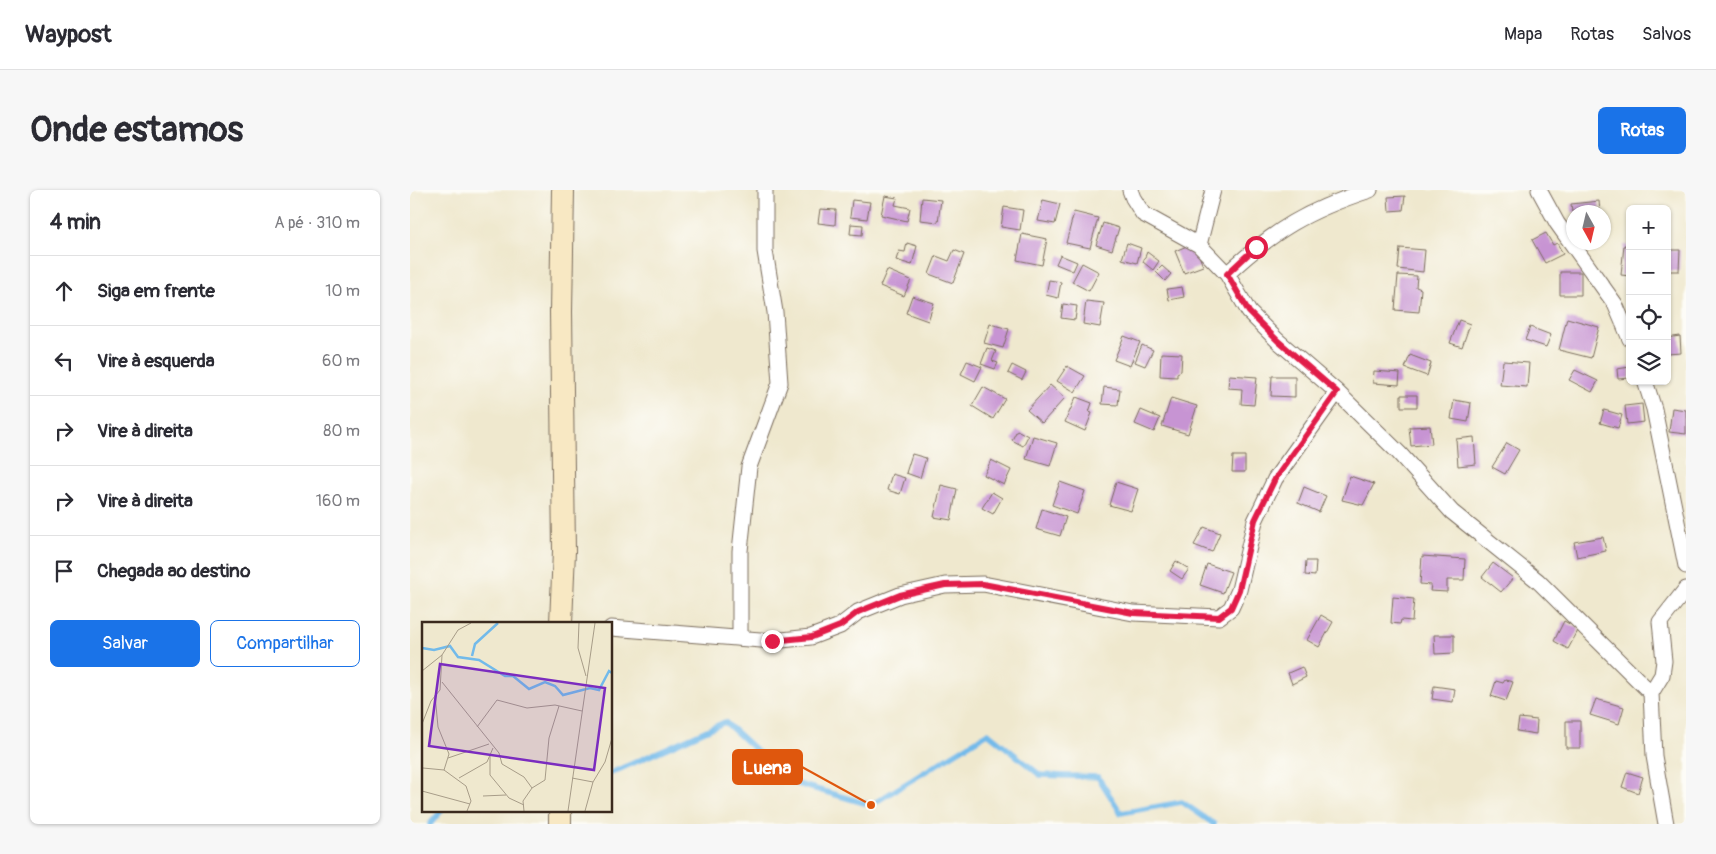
<!DOCTYPE html>
<html lang="pt">
<meta charset="utf-8">
<style>
:root{--surface:#fff;--page:#f7f7f7;--text:#2b2b33;--muted:#7c7c81;--line:#e1e1e2;--accent:#1a73e8}
body{margin:0;font-family:Pangolin,sans-serif;background:var(--page);color:var(--text)}
.controls{position:absolute;right:15px;top:15px;display:grid;overflow:hidden;border-radius:8px;box-shadow:0 1px 4px #0004}
.controls button{width:45px;height:45px;display:grid;place-items:center;padding:0;border:0;border-bottom:1px solid var(--line);background:var(--surface);color:var(--text);font:25px sans-serif}
.compass{position:absolute;left:1156px;top:15px;width:45px;height:45px;border-radius:50%;background:var(--surface);box-shadow:0 1px 4px #0004;rotate:172deg}
.stop{position:absolute;width:15px;height:15px;margin:-11px;border:4px solid #e11d48;border-radius:50%;background:#fff}
.stop.end{background:#e11d48;border-color:#fff;box-shadow:0 1px 5px #0008}
.list{margin:0;padding:0;list-style:none}
h2{display:flex;justify-content:space-between;align-items:center;height:65px;margin:0;padding:0 20px;font-size:21px}
h2 small{font-size:16px;font-weight:400;color:var(--muted)}
.list li{display:grid;grid-template-columns:32px 1fr auto;gap:15px;align-items:center;box-sizing:border-box;height:70px;padding:0 20px;border-top:1px solid var(--line)}
.list b{display:block;font-size:19px;white-space:nowrap}
.list em{font-size:16px;font-style:normal;color:var(--muted)}
.actions{display:flex;gap:10px;padding:15px 20px}
.actions a{flex:1;padding:11px 0;border:1px solid var(--accent);border-radius:8px;text-align:center;font-size:18px;color:var(--accent)}
.actions .main{background:var(--accent);color:#fff}
.icon{flex:none;width:28px;height:28px;fill:none;stroke:currentColor;stroke-width:2;stroke-linecap:round;stroke-linejoin:round}
.map{position:relative;flex:none;width:1276px;height:634px;overflow:hidden;border-radius:8px}
header{display:flex;align-items:center;gap:30px;box-sizing:border-box;height:70px;padding:0 25px;background:var(--surface);border-bottom:1px solid var(--line)}
header strong{font-size:24px}
nav{display:flex;gap:28px;margin-inline-start:auto;font-size:18px}
.intro{display:flex;align-items:center;justify-content:space-between;box-sizing:border-box;height:120px;padding:0 30px}
h1{margin:0;font-size:35px}
.button{padding:12px 22px;border-radius:8px;background:var(--accent);color:#fff;font-size:18px;font-weight:700}
main{display:flex;gap:30px;padding:0 30px}
aside{flex:1;background:var(--surface);border-radius:8px;box-shadow:0 1px 4px #0004}
.map>svg:first-child{display:block}
.lines{fill:none;stroke-linecap:round;stroke-linejoin:round}
.stream{stroke:#72baea;stroke-width:5.5}
.building{fill:#c794d3}
.street-casing{stroke:#7a6c5c;stroke-width:17}
.secondary-casing{stroke:#7a6c5c;stroke-width:24}
.street{stroke:#fff;stroke-width:15}
.secondary{stroke:#f8e8c3;stroke-width:22}
.route{stroke:#e11d48;stroke-width:6}
.inset-river{fill:none;stroke:#72baea;stroke-width:2.5}
.inset-road{fill:none;stroke:#a79c88;stroke-width:1}
.view{fill:#7b2cbf;fill-opacity:0.15;stroke:#7b2cbf;stroke-width:2.5}
.inset-edge{fill:none;stroke:#3b2a1e;stroke-width:2.5}
.leader{fill:none;stroke:#df570d;stroke-width:2}
.callout-dot{fill:#df570d;stroke:#fdfcf7;stroke-width:2}
.callout{fill:#df570d;stroke:#df570d;stroke-width:2}
.callout-label{font-size:19px;text-anchor:middle;font-weight:bold;fill:#fff}
</style>
<header>
<strong>Waypost</strong>
<nav><a>Mapa</a><a>Rotas</a><a>Salvos</a></nav>
</header>
<div class="intro"><h1>Onde estamos</h1><a class="button">Rotas</a></div>
<main>
<aside>
<h2>4 min<small>A pé · 310 m</small></h2>
<ul class="list">
<li><svg class="icon" aria-label="ahead" viewBox="0 0 24 24"><path d="M12 20V5M6 11l6-6 6 6"/></svg><div><b>Siga em frente</b></div><em>10 m</em></li>
<li><svg class="icon" aria-label="left" viewBox="0 0 24 24"><path d="M17 20v-9H6M10 6l-5 5 5 5"/></svg><div><b>Vire à esquerda</b></div><em>60 m</em></li>
<li><svg class="icon" aria-label="right" viewBox="0 0 24 24"><path d="M7 20v-9h11M14 6l5 5-5 5"/></svg><div><b>Vire à direita</b></div><em>80 m</em></li>
<li><svg class="icon" aria-label="right" viewBox="0 0 24 24"><path d="M7 20v-9h11M14 6l5 5-5 5"/></svg><div><b>Vire à direita</b></div><em>160 m</em></li>
<li><svg class="icon" aria-label="arrive" viewBox="0 0 24 24"><path d="M6 21V4h12l-3 4 3 4H6"/></svg><div><b>Chegada ao destino</b></div></li>
</ul>
<div class="actions"><a class="main">Salvar</a><a>Compartilhar</a></div>
</aside>
<div class="map">
<svg width="1276" height="634" viewBox="0 0 1276 634">
<rect width="100%" height="100%" fill="#fdfcf7"/>
<filter id="ink" filterUnits="userSpaceOnUse"><feTurbulence type="fractalNoise" baseFrequency=".02" numOctaves="2"/><feDisplacementMap in="SourceGraphic" scale="10" xChannelSelector="R" yChannelSelector="G"/><feConvolveMatrix kernelMatrix="1 2 1 2 8 2 1 2 1" color-interpolation-filters="sRGB"/></filter>
<filter id="wash" filterUnits="userSpaceOnUse"><feTurbulence type="fractalNoise" baseFrequency=".0096" numOctaves="4" result="noise"/><feDisplacementMap in="SourceGraphic" scale="20" xChannelSelector="R" yChannelSelector="G"/><feGaussianBlur stdDeviation="1.12" result="paint"/><feColorMatrix in="noise" values="0 0 0 0 0 0 0 0 0 0 0 0 0 0 0 0 0 1.4 0 .05"/><feComposite in="paint" operator="in"/></filter>
<g filter="url(#wash)">
<rect width="100%" height="100%" fill="#efe8ce"/>
<g class="lines">
<path class="stream" d="M 201,583 L 315,532 L 381,592 L 461,615 L 578,543 L 630,585 L 688,587 L 711,623 L 772,612 L 804,634
M 20,634 L 32,620"/>
</g>
<g id="blocks">
<path class="building" d="M 475,6 L 487,8 L 485,15 L 500,18 L 497,31 L 471,25 Z
M 995,6 L 993,20 L 979,21 L 978,7 Z
M 512,8 L 531,10 L 528,32 L 510,30 Z
M 442,10 L 460,12 L 457,29 L 440,27 Z
M 633,10 L 650,14 L 645,34 L 628,31 Z
M 1189,11 L 1190,22 L 1162,22 L 1161,14 Z
M 594,17 L 613,20 L 610,40 L 591,37 Z
M 410,19 L 426,20 L 425,35 L 408,33 Z
M 664,22 L 688,28 L 680,58 L 656,53 Z
M 693,33 L 709,38 L 702,60 L 686,55 Z
M 441,34 L 453,35 L 452,45 L 440,44 Z
M 1136,43 L 1143,55 L 1147,53 L 1153,64 L 1135,73 L 1122,50 Z
M 612,44 L 637,49 L 632,75 L 607,70 Z
M 497,53 L 507,56 L 502,75 L 486,70 L 489,61 L 495,62 Z
M 717,53 L 731,58 L 727,73 L 712,69 Z
M 784,53 L 793,76 L 774,83 L 765,61 Z
M 1214,55 L 1220,56 L 1220,86 L 1211,85 Z
M 990,58 L 1015,60 L 1013,82 L 988,79 Z
M 544,60 L 554,64 L 543,93 L 519,84 L 526,66 L 539,71 Z
M 1257,60 L 1270,60 L 1269,81 L 1257,81 Z
M 737,62 L 749,71 L 743,80 L 733,72 Z
M 650,65 L 667,72 L 663,81 L 646,74 Z
M 672,73 L 689,82 L 679,101 L 662,92 Z
M 752,76 L 761,84 L 755,91 L 746,82 Z
M 477,80 L 501,90 L 494,106 L 470,96 Z
M 1150,82 L 1171,82 L 1171,105 L 1150,105 Z
M 988,85 L 1007,86 L 1006,97 L 1011,99 L 1009,122 L 985,120 Z
M 639,90 L 651,92 L 648,108 L 636,105 Z
M 772,97 L 774,107 L 759,110 L 757,99 Z
M 502,106 L 524,113 L 518,131 L 496,123 Z
M 676,111 L 694,113 L 690,137 L 673,134 Z
M 653,114 L 667,116 L 665,130 L 651,128 Z
M 1157,128 L 1189,137 L 1181,168 L 1149,160 Z
M 1049,130 L 1060,134 L 1052,157 L 1040,153 Z
M 580,134 L 599,139 L 593,158 L 574,153 Z
M 1120,137 L 1141,145 L 1136,157 L 1115,150 Z
M 714,146 L 730,152 L 720,176 L 704,170 Z
M 1270,146 L 1271,163 L 1257,164 L 1257,148 Z
M 732,155 L 743,160 L 735,176 L 725,172 Z
M 577,158 L 586,161 L 582,171 L 588,173 L 585,179 L 571,174 Z
M 751,163 L 772,164 L 771,181 L 767,183 L 767,187 L 750,186 Z
M 1000,165 L 1021,173 L 1017,186 L 995,178 Z
M 557,171 L 572,177 L 565,191 L 551,184 Z
M 1093,171 L 1119,173 L 1117,197 L 1090,195 Z
M 602,175 L 616,182 L 612,190 L 598,183 Z
M 657,176 L 675,186 L 665,202 L 647,191 Z
M 1220,177 L 1220,188 L 1208,189 L 1207,179 Z
M 1165,180 L 1188,191 L 1182,202 L 1159,190 Z
M 964,181 L 990,183 L 989,195 L 963,193 Z
M 819,185 L 847,187 L 844,215 L 831,214 L 832,199 L 818,198 Z
M 862,186 L 885,186 L 885,207 L 861,206 Z
M 640,195 L 655,208 L 632,233 L 617,220 Z
M 573,197 L 595,209 L 583,229 L 562,216 Z
M 694,197 L 710,199 L 708,215 L 692,214 Z
M 991,205 L 1007,205 L 1007,217 L 991,217 Z
M 666,207 L 682,213 L 679,222 L 682,223 L 675,241 L 655,232 Z
M 761,208 L 787,216 L 778,244 L 752,236 Z
M 1044,210 L 1061,213 L 1058,232 L 1041,229 Z
M 1232,214 L 1234,232 L 1217,234 L 1215,216 Z
M 1262,218 L 1276,220 L 1276,244 L 1259,242 Z
M 731,220 L 750,228 L 744,242 L 725,234 Z
M 1194,220 L 1212,225 L 1208,238 L 1190,233 Z
M 1020,236 L 1022,254 L 1001,256 L 999,237 Z
M 607,240 L 618,246 L 613,256 L 602,250 Z
M 623,246 L 647,253 L 640,276 L 616,269 Z
M 1064,247 L 1066,274 L 1048,276 L 1046,249 Z
M 1097,253 L 1109,260 L 1095,284 L 1082,277 Z
M 502,264 L 516,268 L 510,288 L 496,283 Z
M 823,266 L 835,266 L 835,282 L 822,282 Z
M 581,270 L 601,280 L 594,295 L 574,285 Z
M 482,284 L 495,288 L 490,304 L 477,300 Z
M 940,286 L 964,294 L 953,315 L 932,310 Z
M 650,292 L 675,301 L 667,324 L 642,315 Z
M 706,292 L 728,299 L 721,321 L 699,315 Z
M 531,295 L 547,299 L 541,330 L 524,327 Z
M 894,297 L 916,306 L 909,322 L 888,313 Z
M 582,302 L 592,308 L 583,324 L 572,318 Z
M 632,319 L 656,327 L 650,346 L 626,339 Z
M 794,337 L 810,343 L 802,362 L 784,355 Z
M 1193,347 L 1196,361 L 1167,367 L 1164,352 Z
M 1012,366 L 1055,369 L 1054,390 L 1037,390 L 1037,402 L 1020,401 L 1021,395 L 1010,394 Z
M 766,371 L 779,379 L 772,389 L 760,381 Z
M 896,371 L 906,371 L 905,386 L 895,385 Z
M 1083,373 L 1103,388 L 1091,402 L 1072,387 Z
M 797,374 L 821,382 L 813,403 L 790,395 Z
M 983,407 L 1004,409 L 1002,431 L 991,430 L 990,434 L 981,433 Z
M 911,425 L 923,432 L 909,457 L 897,450 Z
M 1154,431 L 1169,439 L 1158,459 L 1144,451 Z
M 1024,445 L 1044,445 L 1044,463 L 1025,464 Z
M 892,477 L 896,487 L 882,494 L 878,483 Z
M 1095,490 L 1103,492 L 1096,511 L 1081,506 L 1086,491 L 1093,493 Z
M 1024,496 L 1045,499 L 1043,512 L 1022,509 Z
M 1186,509 L 1214,517 L 1209,534 L 1180,525 Z
M 1109,528 L 1127,530 L 1126,544 L 1107,541 Z
M 1156,531 L 1170,531 L 1170,558 L 1156,558 Z
M 1217,582 L 1233,587 L 1228,603 L 1212,597 Z"/>
</g>
</g>
<g filter="url(#ink)">
<use href="#blocks" fill-opacity="0" stroke="#7a6c5c" stroke-width="1"/>
<g class="lines">
<g class="street-casing">
<path id="street" d="M 720,0 L 723,8 L 733,24 L 789,55 L 817,84 L 839,122 L 868,151 L 927,202 L 989,263 L 1042,322 L 1128,391 L 1241,503
M 1129,0 L 1147,33 L 1205,114 L 1220,149
M 789,55 L 803,0
M 817,84 C 864,40 898,20 960,0
M 1235,191 L 1244,219 L 1276,376
M 201,438 L 362,451 L 401,447 L 430,436 L 448,422 L 490,405 L 535,395 L 573,394 L 723,423 L 809,427 L 821,418 L 829,400 L 845,331 L 865,289 L 927,202
M 330,448 L 330,361 L 339,277 L 370,193 L 365,122 L 355,61 L 355,0
M 1256,634 L 1244,566 L 1241,503 L 1252,485 L 1254,471 L 1250,432 L 1276,399"/>
</g>
<g class="secondary-casing">
<path id="secondary" d="M 151,433 L 154,361 L 151,122 L 153,0
M 150,620 L 150,634"/>
</g>
<use href="#street" class="street"/>
<use href="#secondary" class="secondary"/>
</g>
</g>
<g class="lines" filter="url(#ink)">
<path class="route" d="M 362,451 L 402,447 L 430,436 L 448,422 L 490,405 L 535,395 L 573,394 L 723,423 L 809,427 L 821,418 L 829,400 L 845,330 L 865,289 L 927,202 L 868,151 L 839,122 L 817,84 L 846,57"/>
</g>
<g transform="translate(12 432)">
<rect width="190" height="190" fill="#efe8ce"/>
<path class="inset-river" d="M 0,26 L 12,28 L 28,24 L 36,35 L 57,38 L 83,54 L 91,54 L 107,67 L 123,60 L 133,64 L 141,73 L 168,66 L 177,68 L 187,49 L 190,51M 50,34 L 53,22 L 76,1"/>
<path class="inset-road" d="M 157,1 L 156,26 L 164,54M 0,49 L 20,33 L 36,8 L 49,1M 20,60 L 77,131 L 80,142 L 102,155 L 110,166M 13,73 L 16,105 L 27,132 L 22,148 L 44,164 L 49,179 L 45,189M 0,102 L 9,79 L 18,68 L 20,33M 55,105 L 75,78 L 105,86 L 133,83 L 160,89M 68,133 L 68,153 L 87,176 L 102,183M 26,136 L 67,122M 1,146 L 22,148M 37,156 L 65,140 L 71,126M 150,156 L 171,160M 0,169 L 48,182M 61,174 L 84,173M 102,189 L 101,179 L 110,166 L 123,158 L 127,116 L 137,84M 146,189 L 173,1M 163,189 L 171,160 L 183,140 L 190,116"/>
<path class="view" d="M 18,42 L 183,66 L 172,148 L 7,124 Z"/>
<rect width="190" height="190" class="inset-edge"/>
</g>
<path class="leader" d="M461 615L392 577"/>
<circle class="callout-dot" cx="461" cy="615" r="5"/>
<rect class="callout" x="323" y="560" width="69" height="34" rx="5"/>
<g class="callout-label">
<text x="357" y="584">Luena</text>
</g>
</svg>
<div class="controls">
<button>+</button>
<button>−</button>
<button><svg class="icon" aria-label="locate" viewBox="0 0 24 24"><circle cx="12" cy="12" r="6"/><path d="M12 2v4M12 18v4M2 12h4M18 12h4"/></svg></button>
<button><svg class="icon" aria-label="layers" viewBox="0 0 24 24"><path d="M12 4l9 5-9 5-9-5zM3 14l9 5 9-5"/></svg></button>
</div>
<svg class="compass" viewBox="-18 -18 36 36"><path d="M0-13l5 13h-10z" fill="#e53935"/><path d="M0 13l5-13h-10z" fill="#7c7c81"/></svg>
<div class="stop" style="left:846px;top:57px"></div>
<div class="stop end" style="left:362px;top:451px"></div>
</div>
</main>
